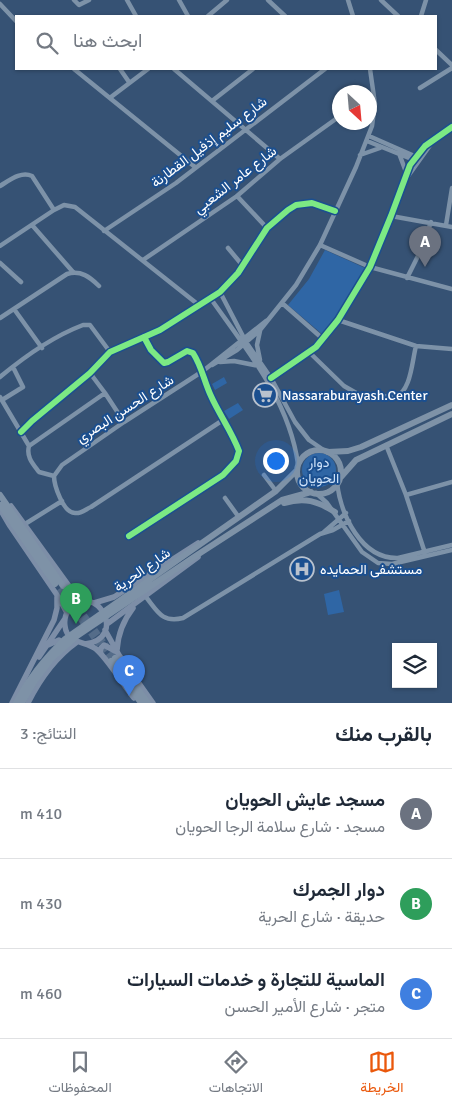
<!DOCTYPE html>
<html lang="ar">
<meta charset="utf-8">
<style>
:root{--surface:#fff;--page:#f6f6f7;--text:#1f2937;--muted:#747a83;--line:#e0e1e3;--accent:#ea580c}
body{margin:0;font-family:Signika,Vazirmatn,sans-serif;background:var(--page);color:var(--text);direction:rtl}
.controls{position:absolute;right:15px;bottom:15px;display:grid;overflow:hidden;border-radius:0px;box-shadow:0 1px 4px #0004}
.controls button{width:45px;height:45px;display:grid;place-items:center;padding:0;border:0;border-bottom:1px solid var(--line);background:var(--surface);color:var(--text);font:25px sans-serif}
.compass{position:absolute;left:332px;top:85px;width:45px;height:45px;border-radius:50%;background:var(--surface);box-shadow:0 1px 4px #0004;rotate:154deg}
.you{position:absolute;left:275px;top:460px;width:18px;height:18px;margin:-12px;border:4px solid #fff;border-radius:50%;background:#1a73e8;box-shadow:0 0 0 8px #1a73e833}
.badge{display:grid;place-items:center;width:32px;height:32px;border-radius:50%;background:var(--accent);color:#fff;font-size:16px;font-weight:700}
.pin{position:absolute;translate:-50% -41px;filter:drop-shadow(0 1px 2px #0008)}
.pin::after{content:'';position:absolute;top:26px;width:18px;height:15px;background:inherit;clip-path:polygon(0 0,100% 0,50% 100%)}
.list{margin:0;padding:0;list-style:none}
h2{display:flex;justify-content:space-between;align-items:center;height:65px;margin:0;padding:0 20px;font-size:21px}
h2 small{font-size:16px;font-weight:400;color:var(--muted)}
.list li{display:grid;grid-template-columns:32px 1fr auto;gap:15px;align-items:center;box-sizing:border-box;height:90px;padding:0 20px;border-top:1px solid var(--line)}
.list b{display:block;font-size:19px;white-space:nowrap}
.list p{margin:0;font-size:16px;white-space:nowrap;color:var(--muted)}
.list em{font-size:16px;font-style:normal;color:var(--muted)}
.icon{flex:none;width:28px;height:28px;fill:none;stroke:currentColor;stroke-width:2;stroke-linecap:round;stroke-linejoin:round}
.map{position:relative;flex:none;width:452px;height:703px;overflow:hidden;direction:ltr}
.search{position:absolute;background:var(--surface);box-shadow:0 1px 4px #0004;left:15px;right:15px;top:15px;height:55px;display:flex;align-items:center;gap:12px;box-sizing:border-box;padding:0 18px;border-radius:0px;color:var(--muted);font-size:19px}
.sheet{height:335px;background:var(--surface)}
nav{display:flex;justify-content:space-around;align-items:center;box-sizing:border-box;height:70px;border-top:1px solid var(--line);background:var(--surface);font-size:14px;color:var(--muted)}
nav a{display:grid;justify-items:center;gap:2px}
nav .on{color:var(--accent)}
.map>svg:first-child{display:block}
.green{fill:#2f66a5}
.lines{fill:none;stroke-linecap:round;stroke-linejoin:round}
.highway-tunnel{stroke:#546c89;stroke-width:6;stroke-dasharray:6 3;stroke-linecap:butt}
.minor{stroke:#7d92a8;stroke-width:4.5}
.major{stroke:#7d8ea7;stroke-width:5.5}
.highway{stroke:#7e92a7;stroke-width:6}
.cycleway-casing{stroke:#1b4f8f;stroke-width:9}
.cycleway{stroke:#7ce984;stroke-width:6}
.labels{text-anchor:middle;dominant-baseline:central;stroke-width:4;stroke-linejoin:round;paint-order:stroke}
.street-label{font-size:14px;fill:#fff;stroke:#1b4f8f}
.poi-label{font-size:14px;fill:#fff;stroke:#1b4f8f;text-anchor:start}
.park-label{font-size:14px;fill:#cfe3fa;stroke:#1b4f8f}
</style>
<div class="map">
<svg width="452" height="703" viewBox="0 0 452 703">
<rect width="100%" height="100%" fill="#365274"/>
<path class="green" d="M 325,250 L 365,268 L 346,303 L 322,334 L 288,305 L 309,279 Z
M 224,377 L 227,383 L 215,390 L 212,384 Z
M 238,403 L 243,410 L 229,419 L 224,411 Z
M302 470a17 17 0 1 1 34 0a17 17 0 1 1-34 0Z
M 339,590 L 344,612 L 328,615 L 324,594 Z"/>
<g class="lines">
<path class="highway-tunnel" d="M 63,586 L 115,658
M 59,589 L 111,661"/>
<path class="minor" d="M 74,0 L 79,5 L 89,0
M 127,0 L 136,16
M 179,0 L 188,16
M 268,0 L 285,16
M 348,0 L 353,16
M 381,0 L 398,16
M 0,4 L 16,21
M 208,16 L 227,0
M 421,16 L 426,0
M 436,50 L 452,65
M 74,69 L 195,167
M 120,69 L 129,82
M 174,69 L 280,159
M 420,88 L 452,68
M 111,97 L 148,69
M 212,101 L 253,69
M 369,136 L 419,158
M 367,141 L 414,160
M 360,155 L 380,148
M 400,156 L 406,172
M 406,179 L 431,144
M 0,186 C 10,180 21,171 32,176 L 54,210 L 64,205 L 75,207 L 200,306
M 237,196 L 267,228
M 391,216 L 452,227
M 32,225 L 73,272
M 446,225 L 452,188
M 104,231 L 176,183 L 325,69
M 320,245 L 370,267 L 452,289
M 0,246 L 54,210
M 228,248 L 243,266
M 143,260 L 237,196 L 280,159 L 340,116
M 0,263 L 21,282
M 407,278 L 421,250 L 431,222
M 220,292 L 246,342 L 271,378 L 295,422 L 309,440 L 325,451
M 211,299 C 247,350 289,400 298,464
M 282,303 L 323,339
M 14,309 L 42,348
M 0,318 L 67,274 C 81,270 90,277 99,286
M 338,320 L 416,346 L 452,349
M 260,331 L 257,345 L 260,360
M 309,352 L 344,386 L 358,394 L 395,397 C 411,392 412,361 416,346
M 220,362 L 234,361 L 259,366
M 212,365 L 237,350 L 260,330 L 296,285 L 320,245 L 356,167 L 372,126 L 375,104 L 370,69
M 90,373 L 105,393 L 124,422
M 0,377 C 24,357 54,336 83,325 L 90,325 L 110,352
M 271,378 L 316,347 L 338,320 L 370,267 L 391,216 L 410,165 L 425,146 L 452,127
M 0,397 L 29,446 C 26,457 33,464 39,472 L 54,476
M 2,400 L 23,387 L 13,367
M 21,432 L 32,421 L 90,373 L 110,352 L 160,330 L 220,292 L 238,273 L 267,228 L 288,210 L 296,205 L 312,203 L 335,211
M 386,445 L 406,495 L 425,553
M 29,446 L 105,393
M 264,475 L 276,491
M 54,476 L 62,465 L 124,422 L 203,371 L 266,321
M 54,476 C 54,485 63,513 75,513 C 81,514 86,509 91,507 L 223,420
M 337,483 C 341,515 361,559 398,558 L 452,545
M 316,493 L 327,503 L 362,552 L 378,563 L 392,564 L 452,550
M 406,495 L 452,482
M 225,498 L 238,516
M 25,524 L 62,501
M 324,532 L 346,513
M 129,536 L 223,475 L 236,461 L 239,451 C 232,432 219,414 211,396 C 204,381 202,367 193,353 L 187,351 L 168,362 L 164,363 L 151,350 L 144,337
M 146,597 C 158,612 162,623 183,618 L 320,534 L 333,530 L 349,521"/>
<path class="major" d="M 11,506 L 72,590 L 85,601
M 0,509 L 10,526 L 57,595 L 67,613
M 60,598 L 64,601 L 67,601 L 72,596 L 72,590
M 94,603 L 114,597 L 198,543
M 107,624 L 198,557
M 105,630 L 119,655 L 153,703
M 85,644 C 129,638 96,581 70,608 C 66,613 64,620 65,626 C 67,644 85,641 96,649 C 107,658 124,686 134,698
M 48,645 L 59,640 L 65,644
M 117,650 C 118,633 123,621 133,608
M 100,653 L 101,648 L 104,645 L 115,651
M 39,657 L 64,620
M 12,703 L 54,620 L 57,608 L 57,597
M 28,703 C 40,679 56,657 77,642"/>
<path class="highway" d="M297 472a22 22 0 1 1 44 0a22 22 0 1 1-44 0Z
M 328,452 L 348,451 L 361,447 L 452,405
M 341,477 L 356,460 L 452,414
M 0,495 L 63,586
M 284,503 C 305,497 317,501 335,512
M 0,505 L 55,584
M 115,658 L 148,703
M 111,661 L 141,703
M 16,703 C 29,678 45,658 65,639 L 276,491 L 297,470
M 22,703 L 34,682 L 52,658 L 77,636 L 194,557 L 282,500 L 311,492"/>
<g class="cycleway-casing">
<path id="cycleway" d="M 271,378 L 316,347 L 338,320 L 370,267 L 391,216 L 410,165 L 425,146 L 452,127
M 21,432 L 32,421 L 90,373 L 110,352 L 160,330 L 220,292 L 238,273 L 267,228 L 288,210 L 296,205 L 312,203 L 335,211
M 129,536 L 223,475 L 236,461 L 239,451 C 232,432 219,414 211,396 C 204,381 202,367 193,353 L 187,351 L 168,362 L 164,363 L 151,350 L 144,337"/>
</g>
<use href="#cycleway" class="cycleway"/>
</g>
<defs>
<g id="supermarket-ring" transform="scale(1.25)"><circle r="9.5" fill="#1b4f8f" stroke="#b9c2ce" stroke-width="1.5"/><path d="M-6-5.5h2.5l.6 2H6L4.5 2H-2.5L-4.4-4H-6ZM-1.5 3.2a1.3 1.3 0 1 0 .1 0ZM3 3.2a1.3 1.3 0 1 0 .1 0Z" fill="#b9c2ce"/></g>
<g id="hospital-ring" transform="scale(1.25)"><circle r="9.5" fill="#1b4f8f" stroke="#b9c2ce" stroke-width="1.5"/><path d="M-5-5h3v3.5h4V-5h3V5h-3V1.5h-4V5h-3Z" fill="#b9c2ce"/></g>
</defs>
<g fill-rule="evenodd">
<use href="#supermarket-ring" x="265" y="395"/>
<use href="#hospital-ring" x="302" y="569"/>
</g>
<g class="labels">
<g class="street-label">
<text transform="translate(209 142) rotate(-37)">شارع سليم إذفيل القطارنة</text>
<text transform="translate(235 180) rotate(-38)">شارع عامر الشعبي</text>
<text transform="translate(125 409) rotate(-33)">شارع الحسن البصري</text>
<text transform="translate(142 570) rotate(-35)">شارع الحرية</text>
</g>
<g class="poi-label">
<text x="282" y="395">Nassaraburayash.Center</text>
<text x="320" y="569">مستشفى الحمايده</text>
</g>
<g class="park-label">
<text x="319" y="462">دوار<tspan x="319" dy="16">الحويان</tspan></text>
</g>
</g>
</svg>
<div class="controls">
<button><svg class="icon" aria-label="layers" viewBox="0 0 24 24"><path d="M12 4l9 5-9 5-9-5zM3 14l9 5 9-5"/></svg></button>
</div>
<svg class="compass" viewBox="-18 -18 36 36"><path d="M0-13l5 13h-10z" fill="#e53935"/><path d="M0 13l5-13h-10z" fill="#747a83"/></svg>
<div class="you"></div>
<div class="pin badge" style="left:425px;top:267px;background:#6b7280">A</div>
<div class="pin badge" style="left:76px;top:624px;background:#2e9e5b">B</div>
<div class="pin badge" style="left:129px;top:696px;background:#3f7fe0">C</div>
<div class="search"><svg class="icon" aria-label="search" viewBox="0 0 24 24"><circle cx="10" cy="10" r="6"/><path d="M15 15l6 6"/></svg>ابحث هنا</div>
</div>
<section class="sheet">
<h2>بالقرب منك<small>النتائج: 3</small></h2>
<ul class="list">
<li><span class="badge" style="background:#6b7280">A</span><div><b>مسجد عايش الحويان</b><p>مسجد · شارع سلامة الرجا الحويان</p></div><em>410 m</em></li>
<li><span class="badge" style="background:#2e9e5b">B</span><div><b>دوار الجمرك</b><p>حديقة · شارع الحرية</p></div><em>430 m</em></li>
<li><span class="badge" style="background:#3f7fe0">C</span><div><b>الماسية للتجارة و خدمات السيارات</b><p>متجر · شارع الأمير الحسن</p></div><em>460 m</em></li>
</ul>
</section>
<nav>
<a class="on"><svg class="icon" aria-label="map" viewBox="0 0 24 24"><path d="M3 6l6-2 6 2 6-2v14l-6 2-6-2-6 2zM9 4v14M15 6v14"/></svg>الخريطة</a>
<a><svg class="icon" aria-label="directions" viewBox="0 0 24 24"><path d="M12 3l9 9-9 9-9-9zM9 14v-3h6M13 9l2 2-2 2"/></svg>الاتجاهات</a>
<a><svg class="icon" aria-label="saved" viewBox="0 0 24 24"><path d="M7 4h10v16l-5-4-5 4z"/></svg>المحفوظات</a>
</nav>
